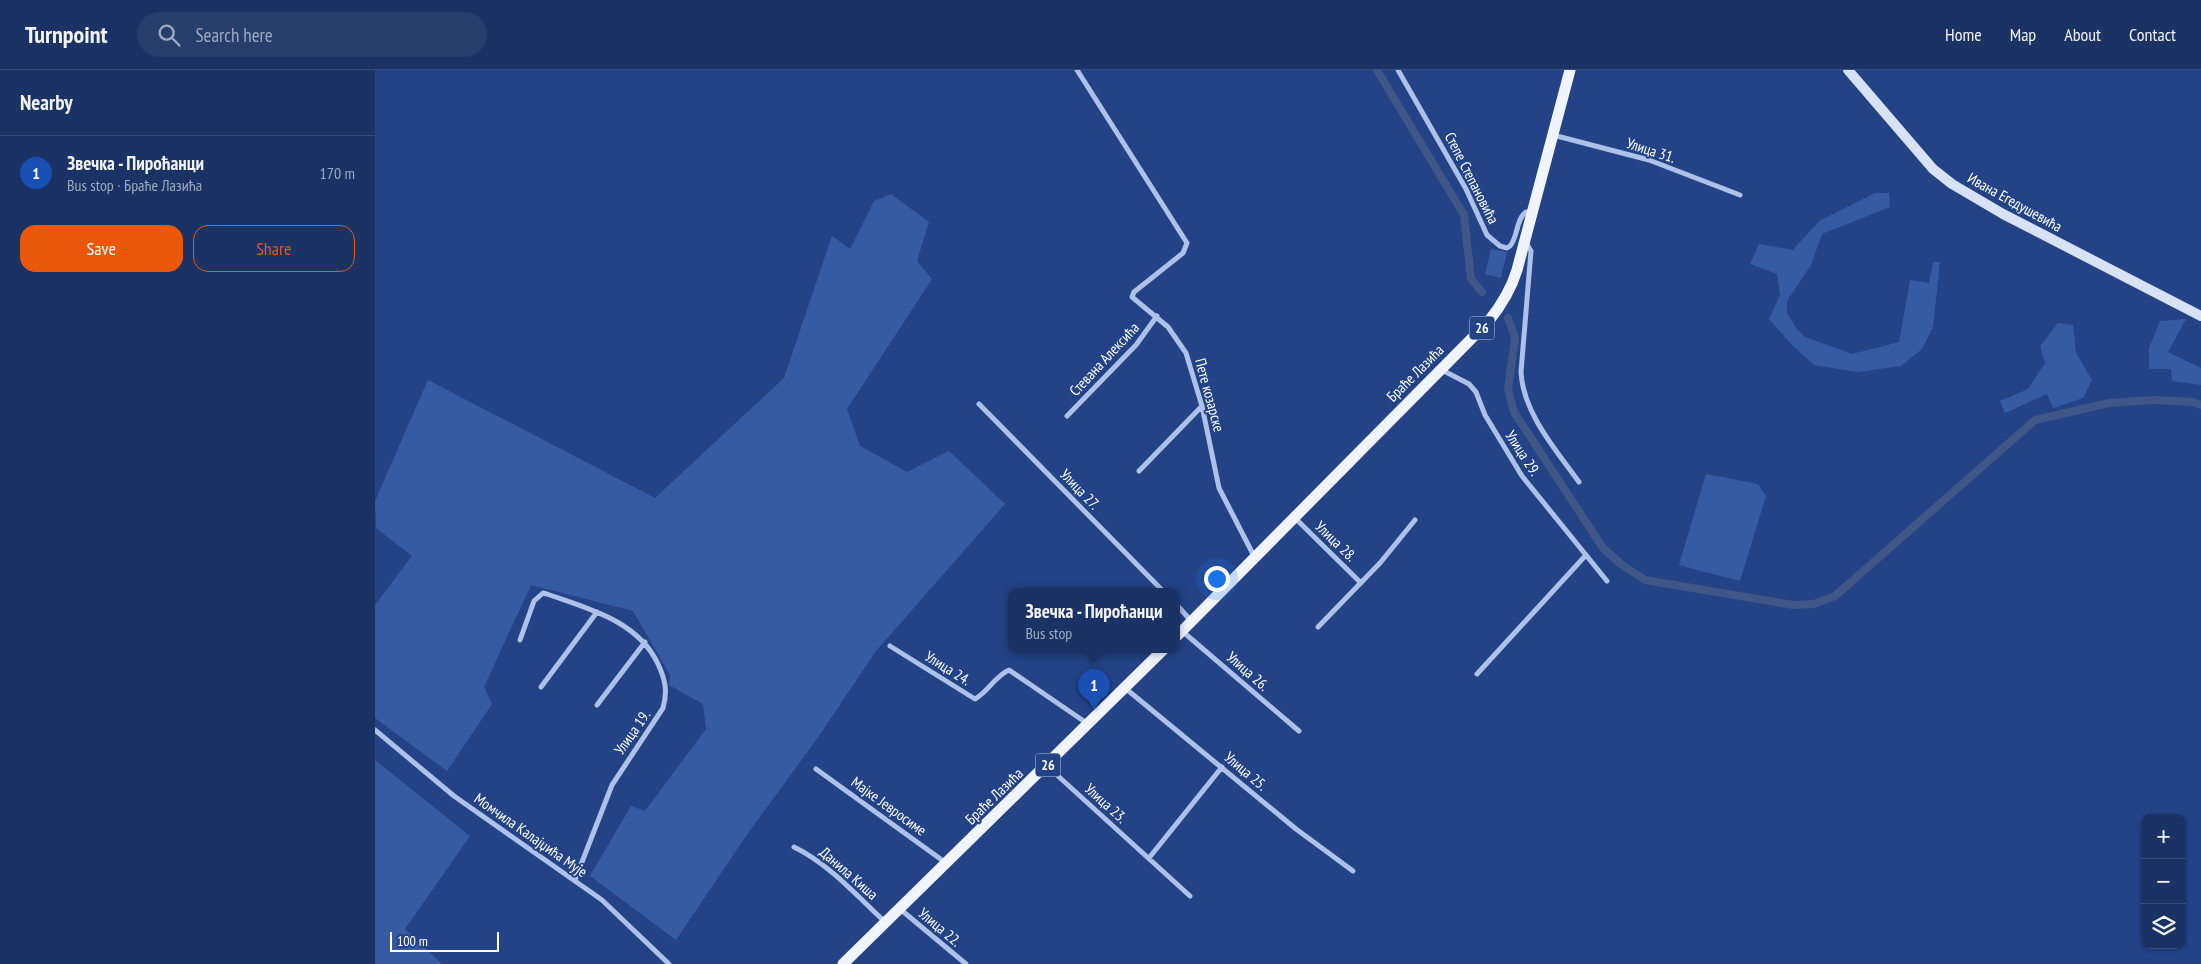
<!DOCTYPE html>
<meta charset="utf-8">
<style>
:root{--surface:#1a3264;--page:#273e6d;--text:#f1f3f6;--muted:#9faabf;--line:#384d78;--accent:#ea580c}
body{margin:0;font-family:"PT Sans Narrow",sans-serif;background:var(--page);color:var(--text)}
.controls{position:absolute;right:15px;bottom:15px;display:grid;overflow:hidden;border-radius:10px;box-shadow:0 1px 4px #0004}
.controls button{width:45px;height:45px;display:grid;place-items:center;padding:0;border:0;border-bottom:1px solid var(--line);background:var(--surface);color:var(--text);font:25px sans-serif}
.scale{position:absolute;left:15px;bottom:12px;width:109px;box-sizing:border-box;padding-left:5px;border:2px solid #fff;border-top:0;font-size:14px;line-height:18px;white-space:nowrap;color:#fff;-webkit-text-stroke:4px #234386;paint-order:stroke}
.you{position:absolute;left:841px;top:508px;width:18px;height:18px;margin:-12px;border:4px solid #fff;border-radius:50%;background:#1a73e8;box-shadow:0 0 0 8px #1a73e833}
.badge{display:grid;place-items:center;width:32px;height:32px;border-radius:50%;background:var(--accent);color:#fff;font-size:16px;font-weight:700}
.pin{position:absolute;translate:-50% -41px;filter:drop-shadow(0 1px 2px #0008)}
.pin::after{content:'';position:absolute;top:26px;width:18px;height:15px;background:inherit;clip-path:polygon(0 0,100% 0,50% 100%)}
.popup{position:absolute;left:633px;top:518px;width:172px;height:65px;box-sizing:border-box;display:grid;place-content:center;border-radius:10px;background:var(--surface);filter:drop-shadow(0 1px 4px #0005);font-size:16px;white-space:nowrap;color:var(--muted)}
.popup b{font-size:19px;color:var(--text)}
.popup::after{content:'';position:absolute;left:50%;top:100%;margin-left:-10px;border:10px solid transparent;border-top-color:var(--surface)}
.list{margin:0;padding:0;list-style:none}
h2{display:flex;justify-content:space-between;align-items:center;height:65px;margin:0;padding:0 20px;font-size:21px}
h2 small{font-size:16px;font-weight:400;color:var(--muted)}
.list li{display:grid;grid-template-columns:32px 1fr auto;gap:15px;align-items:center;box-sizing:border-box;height:75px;padding:0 20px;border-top:1px solid var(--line)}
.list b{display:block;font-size:19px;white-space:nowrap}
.list p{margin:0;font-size:16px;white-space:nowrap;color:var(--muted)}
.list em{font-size:16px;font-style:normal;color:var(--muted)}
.actions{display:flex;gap:10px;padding:15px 20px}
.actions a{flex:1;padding:11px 0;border:1px solid var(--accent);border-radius:15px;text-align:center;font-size:18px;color:var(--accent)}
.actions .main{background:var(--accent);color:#fff}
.icon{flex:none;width:28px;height:28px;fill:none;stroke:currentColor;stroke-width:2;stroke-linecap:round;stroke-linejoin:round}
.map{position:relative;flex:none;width:1826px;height:894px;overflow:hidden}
header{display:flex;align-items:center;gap:30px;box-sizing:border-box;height:70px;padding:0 25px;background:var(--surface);border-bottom:1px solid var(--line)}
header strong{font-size:24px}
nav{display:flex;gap:28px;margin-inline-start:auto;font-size:18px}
.search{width:350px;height:45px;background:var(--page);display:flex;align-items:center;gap:12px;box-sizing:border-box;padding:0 18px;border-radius:28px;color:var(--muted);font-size:19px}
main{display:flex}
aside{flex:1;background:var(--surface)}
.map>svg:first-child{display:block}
.green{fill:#375ba3}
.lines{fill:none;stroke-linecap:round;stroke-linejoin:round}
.canal{stroke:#3f5687;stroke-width:8}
.minor{stroke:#adc1e9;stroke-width:5}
.secondary{stroke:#d8e2f7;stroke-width:10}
.primary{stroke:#f0f4fe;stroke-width:11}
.labels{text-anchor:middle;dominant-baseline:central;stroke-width:4;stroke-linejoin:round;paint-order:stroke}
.shield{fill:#234386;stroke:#bdc7db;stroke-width:1}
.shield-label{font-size:14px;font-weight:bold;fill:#fff}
.street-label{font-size:15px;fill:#fff;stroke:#234386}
</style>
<header>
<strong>Turnpoint</strong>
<div class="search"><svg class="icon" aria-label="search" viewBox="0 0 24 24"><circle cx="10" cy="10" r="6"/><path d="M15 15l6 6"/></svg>Search here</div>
<nav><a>Home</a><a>Map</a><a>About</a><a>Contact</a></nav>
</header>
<main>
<aside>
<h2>Nearby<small></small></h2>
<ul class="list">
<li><span class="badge" style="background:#1a4fb4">1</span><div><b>Звечка - Пироћанци</b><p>Bus stop · Браће Лазића</p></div><em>170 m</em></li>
</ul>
<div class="actions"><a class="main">Save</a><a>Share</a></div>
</aside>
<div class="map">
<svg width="1826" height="894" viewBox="0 0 1826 894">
<rect width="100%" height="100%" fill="#234386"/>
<path class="green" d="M 1500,123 L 1514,123 L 1515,137 L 1447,164 L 1436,195 L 1412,231 L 1412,243 L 1421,258 L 1430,267 L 1477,284 L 1524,272 L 1535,210 L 1554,213 L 1558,192 L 1565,192 L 1558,257 L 1547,279 L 1526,296 L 1483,302 L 1439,295 L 1417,275 L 1394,249 L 1405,225 L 1402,204 L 1375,194 L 1384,174 L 1418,180 L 1444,151 Z
M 516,124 L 554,152 L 542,191 L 557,209 L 472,339 L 485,376 L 532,402 L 574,381 L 630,434 L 501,581 L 444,666 L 371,766 L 301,870 L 215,806 L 256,736 L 270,741 L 331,659 L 328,634 L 294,615 L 295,605 L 258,541 L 156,515 L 109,617 L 117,634 L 72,701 L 0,648 L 0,535 L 37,486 L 1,458 L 0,431 L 53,310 L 280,428 L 409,308 L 457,166 L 475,179 L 499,131 Z
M 1116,179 L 1132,182 L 1126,208 L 1110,204 Z
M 1811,249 L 1793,282 L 1826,298 L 1826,315 L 1797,311 L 1796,299 L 1774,299 L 1774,278 L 1785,251 Z
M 1683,253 L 1698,255 L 1701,283 L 1717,310 L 1708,328 L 1678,338 L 1672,324 L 1630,343 L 1625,331 L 1653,319 L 1670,293 L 1665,276 Z
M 1331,404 L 1383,414 L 1391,426 L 1365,511 L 1304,495 Z
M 0,690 L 95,766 L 30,859 L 67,894 L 0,894 Z"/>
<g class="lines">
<path class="canal" d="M 1002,0 L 1089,145 L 1096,209 L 1107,222
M 1133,248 L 1140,268 L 1133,319 L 1139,342 L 1228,478 L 1247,495 L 1270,510 L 1418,535 L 1439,534 L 1460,526 L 1660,350 L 1734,333 L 1780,330 L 1817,332 L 1826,335"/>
<path class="minor" d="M 702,0 L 812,173 L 808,183 L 759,222 L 757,227 L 793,257 L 811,283 L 827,336 L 844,418 L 880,488
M 1023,0 L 1091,119 L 1112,165 L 1125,176 L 1132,178 L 1135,176 C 1143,167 1141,149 1151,142 L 1156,142
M 1178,65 L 1274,90 L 1365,125
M 1150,171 L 1156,181 L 1146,302 C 1148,343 1181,380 1204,412
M 1067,300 L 1094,314 L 1101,322 L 1110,345 L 1147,406 L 1232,511
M 604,334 L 788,521
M 692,346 L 761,275 L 782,246
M 764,401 L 827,336
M 919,447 L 986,513
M 802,535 L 816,551
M 943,557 L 1005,493 L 1040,450
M 807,561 L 924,661
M 145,570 L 159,531 L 168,523 L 172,524 C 214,539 263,551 283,594 C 290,609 293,621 288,638 L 237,715 L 200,810
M 515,576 L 600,629 C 613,622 620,606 634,600 L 713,654
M 1102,604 L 1211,485
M 166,617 L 222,542
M 750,618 L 921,759 L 978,801
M 222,635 L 270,572
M 0,660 L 79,726 L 227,830 L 294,894
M 672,696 L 815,826
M 441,699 L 571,793
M 419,777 C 454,794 482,826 510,852
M 774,788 L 847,697
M 525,839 L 591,894"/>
<path class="secondary" d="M 1473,0 L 1558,99 L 1577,114 L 1628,144 L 1826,246"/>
<path class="primary" d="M 802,566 L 1113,252 C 1126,236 1136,220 1142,200 L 1195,0
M 468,894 L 789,579"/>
</g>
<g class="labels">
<g class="shield">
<rect x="1094.5" y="246.5" width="25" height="23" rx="4"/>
<rect x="660.5" y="683.5" width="25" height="23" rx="4"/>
</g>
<g class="shield-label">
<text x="1107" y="258">26</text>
<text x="673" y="695">26</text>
</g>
<g class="street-label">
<text transform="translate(1276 80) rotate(18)">Улица 31.</text>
<text transform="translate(1097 108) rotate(63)">Степе Степановића</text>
<text transform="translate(1640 132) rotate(29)">Ивана Егедушевића</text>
<text transform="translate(729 289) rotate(-47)">Стевана Алексића</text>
<text transform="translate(1040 303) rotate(-45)">Браће Лазића</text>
<text transform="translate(835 325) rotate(75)">Пете козарске</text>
<text transform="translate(1148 383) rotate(57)">Улица 29.</text>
<text transform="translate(705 419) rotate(46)">Улица 27.</text>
<text transform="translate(961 471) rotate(44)">Улица 28.</text>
<text transform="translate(573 598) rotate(32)">Улица 24.</text>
<text transform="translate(873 601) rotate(41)">Улица 26.</text>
<text transform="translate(257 662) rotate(-55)">Улица 19.</text>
<text transform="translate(871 701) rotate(40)">Улица 25.</text>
<text transform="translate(619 726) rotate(-44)">Браће Лазића</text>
<text transform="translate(731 733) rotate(42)">Улица 23.</text>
<text transform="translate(514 736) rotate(36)">Мајке Јевросиме</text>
<text transform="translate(156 765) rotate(35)">Момчила Калајџића Мује</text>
<text transform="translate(474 803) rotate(41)">Данила Киша</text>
<text transform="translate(565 857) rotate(40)">Улица 22.</text>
</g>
</g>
</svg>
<div class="controls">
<button>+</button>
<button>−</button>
<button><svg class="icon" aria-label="layers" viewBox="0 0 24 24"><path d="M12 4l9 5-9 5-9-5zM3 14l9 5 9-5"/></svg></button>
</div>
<div class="scale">100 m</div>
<div class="you"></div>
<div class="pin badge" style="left:719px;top:640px;background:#1a4fb4">1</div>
<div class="popup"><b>Звечка - Пироћанци</b>Bus stop</div>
</div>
</main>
